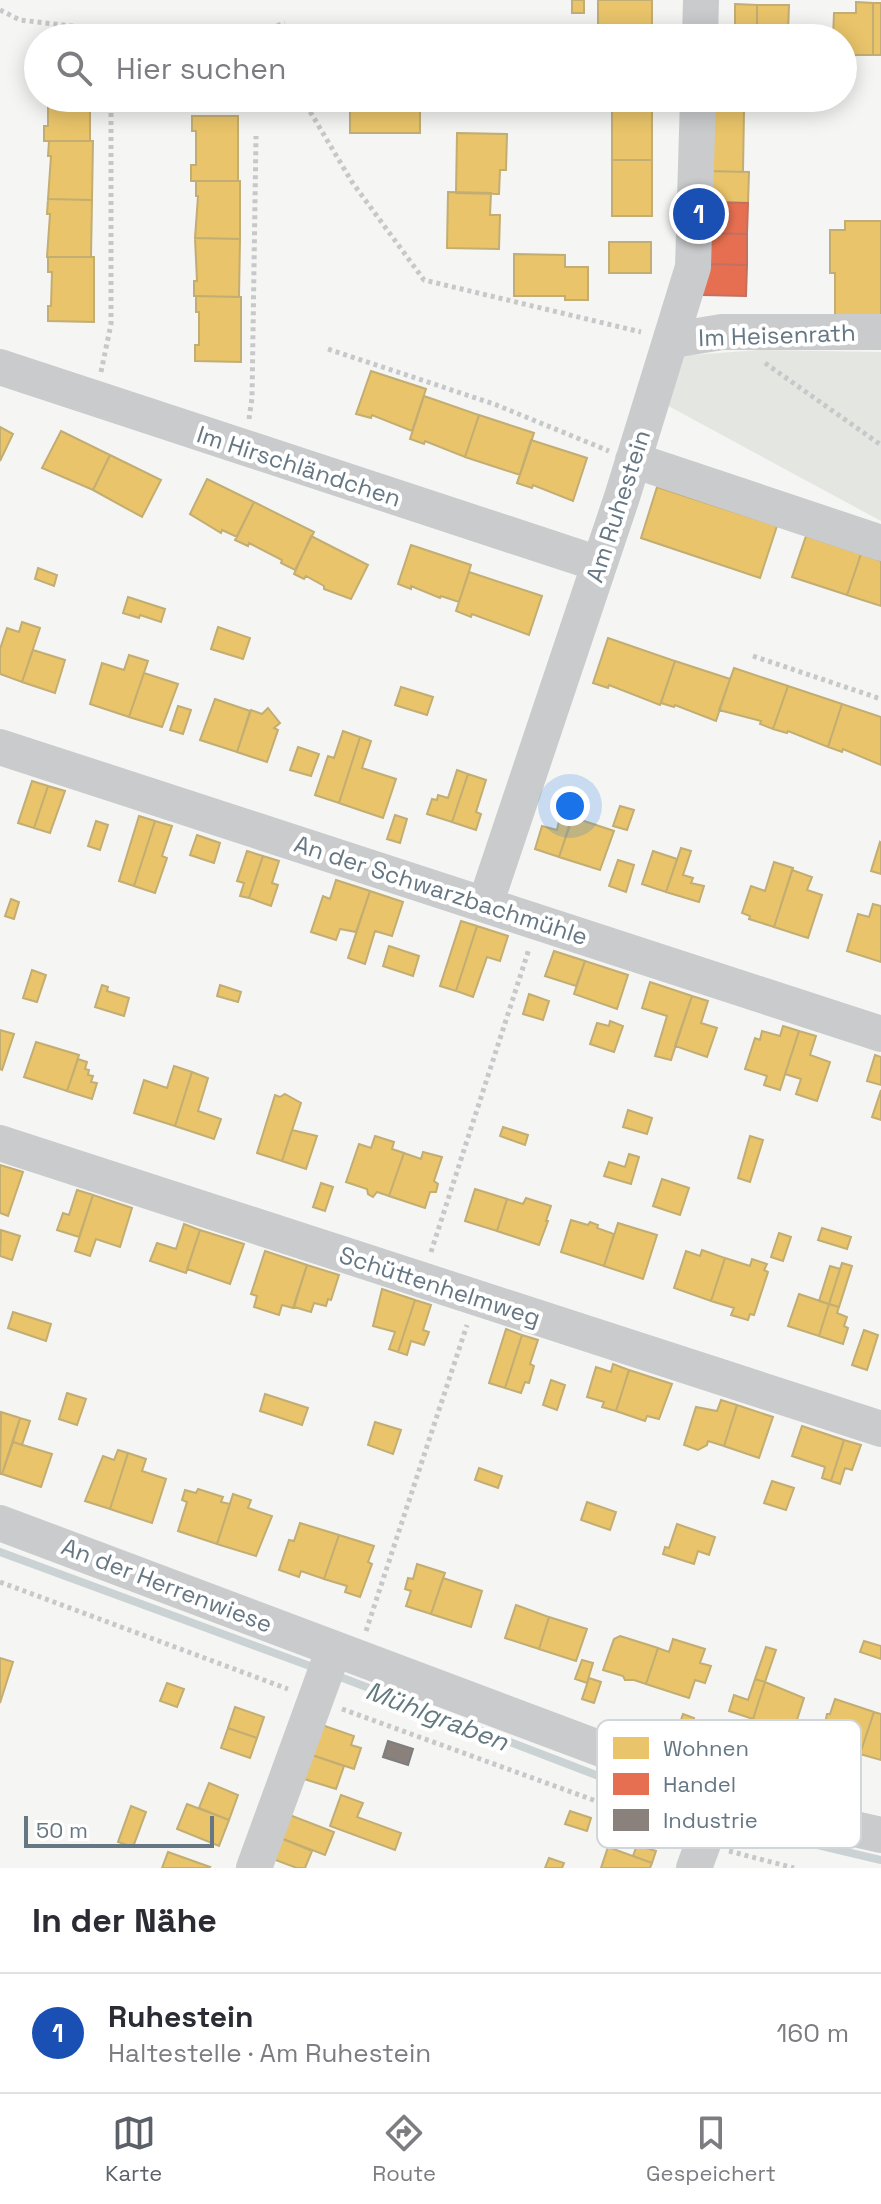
<!DOCTYPE html>
<html lang="de">
<meta charset="utf-8">
<style>
:root{--surface:#fff;--page:#f7f7f7;--text:#2b2b33;--muted:#7c7c81;--line:#e1e1e2;--accent:#5c6169}
body{margin:0;font-family:"Space Grotesk",sans-serif;background:var(--page);color:var(--text)}
.scale{position:absolute;left:24px;bottom:20px;width:190px;box-sizing:border-box;padding-left:8px;border:4px solid #667784;border-top:0;font-size:22px;line-height:28px;white-space:nowrap;color:#667784;-webkit-text-stroke:6px #fff;paint-order:stroke}
.you{position:absolute;left:570px;top:806px;width:28px;height:28px;margin:-20px;border:6px solid #fff;border-radius:50%;background:#1a73e8;box-shadow:0 0 0 12px #1a73e833}
.badge{display:grid;place-items:center;width:52px;height:52px;border-radius:50%;background:var(--accent);color:#fff;font-size:26px;font-weight:700}
.pin{position:absolute;translate:-50% -50%;border:4px solid #fff;box-shadow:0 2px 8px #0006}
.list{margin:0;padding:0;list-style:none}
h2{display:flex;justify-content:space-between;align-items:center;height:104px;margin:0;padding:0 32px;font-size:34px}
h2 small{font-size:26px;font-weight:400;color:var(--muted)}
.list li{display:grid;grid-template-columns:52px 1fr auto;gap:24px;align-items:center;box-sizing:border-box;height:120px;padding:0 32px;border-top:2px solid var(--line)}
.list b{display:block;font-size:30px;white-space:nowrap}
.list p{margin:0;font-size:26px;white-space:nowrap;color:var(--muted)}
.list em{font-size:26px;font-style:normal;color:var(--muted)}
.icon{flex:none;width:44px;height:44px;fill:none;stroke:currentColor;stroke-width:2;stroke-linecap:round;stroke-linejoin:round}
.map{position:relative;flex:none;width:881px;height:1868px;overflow:hidden}
.search{position:absolute;background:var(--surface);box-shadow:0 4px 20px #0003;left:24px;right:24px;top:24px;height:88px;display:flex;align-items:center;gap:20px;box-sizing:border-box;padding:0 28px;border-radius:44px;color:var(--muted);font-size:30px}
.sheet{height:224px;background:var(--surface)}
nav{display:flex;justify-content:space-around;align-items:center;box-sizing:border-box;height:112px;border-top:2px solid var(--line);background:var(--surface);font-size:22px;color:var(--muted)}
nav a{display:grid;justify-items:center;gap:4px}
nav .on{color:var(--accent)}
.map>svg:first-child{display:block}
.green{fill:#e4e7e1}
.homes{fill:#e9c46a;stroke:#c2ad72;stroke-width:2}
.shops{fill:#e76f51;stroke:#c07160;stroke-width:2}
.industry{fill:#8a817c;stroke:#7f7e7e;stroke-width:2}
.lines{fill:none;stroke-linecap:round;stroke-linejoin:round}
.stream{stroke:#cad2d4;stroke-width:8}
.path{stroke:#c7c8c9;stroke-width:5;stroke-dasharray:4 4;stroke-linecap:butt}
.minor{stroke:#cacbcc;stroke-width:36}
.labels{text-anchor:middle;dominant-baseline:central;stroke-width:8;stroke-linejoin:round;paint-order:stroke}
.street-label{font-size:24px;fill:#667784;stroke:#fff}
.water-label{font-size:26px;font-style:italic;fill:#627980;stroke:#fff}
.key{fill:#fff;stroke:#d1d6da;stroke-width:2}
.key-label{font-size:22px;fill:#667784}
</style>
<div class="map">
<svg width="881" height="1868" viewBox="0 0 881 1868">
<rect width="100%" height="100%" fill="#f5f5f4"/>
<path class="green" d="M 759,350 L 881,352 L 881,521 L 661,402 L 678,356 Z"/>
<path class="homes" d="M 572,0 L 584,0 L 584,13 L 572,13 Z
M 598,0 L 652,0 L 652,37 L 598,36 Z
M 856,2 L 873,3 L 873,55 L 843,55 L 843,38 L 833,38 L 834,13 L 856,13 Z
M 873,3 L 881,3 L 881,55 L 873,55 Z
M 735,4 L 757,5 L 757,38 L 735,38 Z
M 757,5 L 789,5 L 788,32 L 767,32 L 767,38 L 757,38 Z
M 571,32 L 590,32 L 590,38 L 571,38 Z
M 48,98 L 90,98 L 90,141 L 44,141 L 44,126 L 48,126 Z
M 350,98 L 420,98 L 420,133 L 350,133 Z
M 612,98 L 652,98 L 652,107 L 612,107 Z
M 612,107 L 652,107 L 652,160 L 612,160 Z
M 712,109 L 744,110 L 743,172 L 711,171 Z
M 192,116 L 238,116 L 238,181 L 191,181 L 191,165 L 196,165 L 196,131 L 192,131 Z
M 457,133 L 507,134 L 506,170 L 500,170 L 499,194 L 456,193 Z
M 49,141 L 93,141 L 92,200 L 48,199 L 51,156 L 48,156 Z
M 612,160 L 652,160 L 652,216 L 612,216 Z
M 705,171 L 749,172 L 748,203 L 705,202 Z
M 196,181 L 240,181 L 240,239 L 195,238 L 198,196 L 196,196 Z
M 448,192 L 491,193 L 490,215 L 500,215 L 499,249 L 447,248 Z
M 48,199 L 92,200 L 91,257 L 47,257 L 50,214 L 47,214 Z
M 845,221 L 881,221 L 881,317 L 835,317 L 835,273 L 830,273 L 830,230 L 845,230 Z
M 195,238 L 240,239 L 239,297 L 194,296 L 194,281 L 197,281 Z
M 609,242 L 651,242 L 651,273 L 609,273 Z
M 514,254 L 565,255 L 565,267 L 588,267 L 588,300 L 565,300 L 565,296 L 514,296 Z
M 48,257 L 94,257 L 94,322 L 48,321 L 48,306 L 51,306 L 52,272 L 48,272 Z
M 196,296 L 241,297 L 241,362 L 195,361 L 195,345 L 199,345 L 199,312 L 196,312 Z
M 371,371 L 426,389 L 412,431 L 372,415 L 371,418 L 356,414 Z
M 424,396 L 479,415 L 465,457 L 425,441 L 424,444 L 410,439 Z
M 479,415 L 534,433 L 520,475 L 465,457 Z
M 0,427 L 13,434 L 0,461 Z
M 61,431 L 110,455 L 93,490 L 42,468 Z
M 531,440 L 587,458 L 573,501 L 533,485 L 532,488 L 517,483 Z
M 110,455 L 161,480 L 142,517 L 93,490 Z
M 207,479 L 254,502 L 237,537 L 222,530 L 221,533 L 190,514 Z
M 657,487 L 777,526 L 760,578 L 641,538 Z
M 254,502 L 314,532 L 295,570 L 281,563 L 282,560 L 249,543 L 248,546 L 235,540 Z
M 311,536 L 368,565 L 351,599 L 324,589 L 324,586 L 306,576 L 304,579 L 294,574 Z
M 806,536 L 861,554 L 847,595 L 792,577 Z
M 411,545 L 471,565 L 459,602 L 441,596 L 440,598 L 411,586 L 411,589 L 398,584 Z
M 861,554 L 881,561 L 881,606 L 847,595 Z
M 38,568 L 57,575 L 54,586 L 35,579 Z
M 469,572 L 542,596 L 529,635 L 472,614 L 471,617 L 456,611 Z
M 128,597 L 165,609 L 161,622 L 140,615 L 139,618 L 123,613 Z
M 22,622 L 40,628 L 22,682 L 0,674 L 0,649 L 7,628 L 19,632 Z
M 218,627 L 250,638 L 243,659 L 211,649 Z
M 608,638 L 675,661 L 660,705 L 609,685 L 608,688 L 593,683 Z
M 33,650 L 65,660 L 55,693 L 22,682 Z
M 129,655 L 148,661 L 129,717 L 90,704 L 102,663 L 124,670 Z
M 675,661 L 730,679 L 716,721 L 675,705 L 674,707 L 661,703 Z
M 734,668 L 788,686 L 773,729 L 760,724 L 761,721 L 719,710 Z
M 144,673 L 178,684 L 162,727 L 129,717 Z
M 788,686 L 842,704 L 828,747 L 788,731 L 787,733 L 773,729 Z
M 401,687 L 433,697 L 427,715 L 395,705 Z
M 215,699 L 250,711 L 237,752 L 200,740 Z
M 842,704 L 881,717 L 881,765 L 843,749 L 842,752 L 828,747 Z
M 178,706 L 191,710 L 183,734 L 170,730 Z
M 268,708 L 280,723 L 274,728 L 278,730 L 267,762 L 237,752 L 251,710 L 262,714 Z
M 343,731 L 360,737 L 339,803 L 315,795 L 328,756 L 334,758 Z
M 360,737 L 371,741 L 362,768 L 396,779 L 383,818 L 339,803 Z
M 298,747 L 319,754 L 311,776 L 290,770 Z
M 457,770 L 468,774 L 452,822 L 427,814 L 432,799 L 437,800 L 438,795 L 448,798 Z
M 468,774 L 486,780 L 476,812 L 481,814 L 476,830 L 452,822 Z
M 32,781 L 48,786 L 34,828 L 18,823 Z
M 48,786 L 65,791 L 50,833 L 34,828 Z
M 620,806 L 634,810 L 627,830 L 613,826 Z
M 395,815 L 407,819 L 400,843 L 387,839 Z
M 139,816 L 155,821 L 134,886 L 119,881 Z
M 572,817 L 614,831 L 600,870 L 559,857 Z
M 96,821 L 108,825 L 100,850 L 88,846 Z
M 155,821 L 172,826 L 162,856 L 167,858 L 155,893 L 134,886 Z
M 559,821 L 570,825 L 559,857 L 535,849 L 542,826 L 557,830 Z
M 197,835 L 220,843 L 214,863 L 190,855 Z
M 880,842 L 881,843 L 881,874 L 871,871 Z
M 681,848 L 691,851 L 683,875 L 693,878 L 691,883 L 704,886 L 699,902 L 666,892 Z
M 247,851 L 263,856 L 249,898 L 240,896 L 244,883 L 237,881 Z
M 653,851 L 677,859 L 666,892 L 642,884 Z
M 263,856 L 279,861 L 272,883 L 278,885 L 271,906 L 249,898 Z
M 618,860 L 634,865 L 626,892 L 609,886 Z
M 774,862 L 793,868 L 774,927 L 749,919 L 750,916 L 742,913 L 751,886 L 765,891 Z
M 792,870 L 812,877 L 807,890 L 822,895 L 808,938 L 774,927 Z
M 336,880 L 370,891 L 356,932 L 340,929 L 336,940 L 311,932 L 323,896 L 330,899 Z
M 370,891 L 403,902 L 392,936 L 375,931 L 365,964 L 348,958 Z
M 11,899 L 19,902 L 14,919 L 5,916 Z
M 873,904 L 881,906 L 881,962 L 847,951 L 858,914 L 869,917 Z
M 461,921 L 477,926 L 456,991 L 440,986 Z
M 477,926 L 508,936 L 500,961 L 487,957 L 473,997 L 456,991 Z
M 389,946 L 419,956 L 413,976 L 383,966 Z
M 554,951 L 585,961 L 576,986 L 545,976 Z
M 585,961 L 628,975 L 617,1009 L 574,994 Z
M 32,970 L 46,975 L 37,1002 L 23,998 Z
M 650,982 L 692,996 L 671,1060 L 655,1056 L 667,1016 L 642,1008 Z
M 102,985 L 108,987 L 107,991 L 129,998 L 124,1016 L 95,1007 Z
M 220,985 L 241,992 L 238,1002 L 217,996 Z
M 529,994 L 549,1001 L 543,1020 L 523,1014 Z
M 692,996 L 708,1001 L 701,1023 L 717,1028 L 707,1057 L 675,1046 Z
M 610,1021 L 623,1026 L 614,1052 L 590,1044 L 597,1023 L 609,1026 Z
M 783,1026 L 799,1031 L 780,1090 L 764,1085 L 767,1076 L 745,1069 L 755,1038 L 760,1040 L 762,1031 L 780,1036 Z
M 0,1030 L 14,1034 L 2,1070 L 0,1069 Z
M 799,1031 L 816,1036 L 810,1055 L 830,1062 L 817,1101 L 796,1094 L 801,1079 L 785,1074 Z
M 36,1042 L 79,1055 L 67,1091 L 24,1077 Z
M 875,1055 L 881,1057 L 881,1085 L 867,1081 Z
M 78,1059 L 87,1062 L 85,1069 L 89,1070 L 88,1075 L 93,1076 L 91,1082 L 97,1083 L 92,1099 L 67,1091 Z
M 174,1066 L 192,1072 L 175,1126 L 134,1113 L 144,1080 L 167,1088 Z
M 192,1072 L 208,1078 L 198,1111 L 221,1119 L 214,1139 L 175,1126 Z
M 881,1090 L 881,1120 L 872,1117 Z
M 285,1094 L 301,1103 L 282,1161 L 257,1153 L 275,1095 L 280,1097 Z
M 628,1110 L 652,1118 L 647,1134 L 623,1127 Z
M 503,1127 L 528,1135 L 525,1145 L 500,1136 Z
M 292,1130 L 317,1136 L 306,1169 L 282,1161 Z
M 375,1136 L 394,1142 L 392,1149 L 404,1153 L 389,1196 L 377,1192 L 373,1197 L 368,1194 L 367,1189 L 346,1182 L 359,1144 L 371,1148 Z
M 750,1136 L 763,1140 L 750,1182 L 738,1178 Z
M 423,1152 L 442,1157 L 434,1181 L 438,1184 L 436,1192 L 430,1192 L 425,1208 L 389,1196 L 404,1153 L 421,1159 Z
M 629,1154 L 639,1157 L 631,1184 L 604,1176 L 609,1162 L 625,1167 Z
M 0,1165 L 23,1172 L 8,1216 L 0,1213 Z
M 662,1179 L 689,1188 L 680,1215 L 653,1206 Z
M 321,1183 L 333,1187 L 325,1211 L 313,1207 Z
M 475,1189 L 507,1199 L 497,1231 L 465,1221 Z
M 77,1190 L 93,1195 L 79,1237 L 57,1230 L 63,1213 L 69,1215 Z
M 93,1195 L 132,1208 L 120,1247 L 96,1239 L 90,1256 L 75,1251 Z
M 526,1198 L 551,1206 L 546,1221 L 548,1221 L 539,1245 L 497,1231 L 507,1199 L 523,1204 Z
M 571,1220 L 588,1225 L 590,1222 L 598,1225 L 597,1228 L 614,1234 L 604,1266 L 561,1252 Z
M 618,1223 L 657,1235 L 643,1279 L 604,1266 Z
M 184,1224 L 200,1230 L 186,1273 L 150,1261 L 157,1243 L 176,1249 Z
M 822,1228 L 851,1237 L 847,1249 L 818,1240 Z
M 1,1230 L 20,1236 L 12,1260 L 0,1256 Z
M 200,1230 L 244,1244 L 230,1284 L 187,1269 Z
M 779,1233 L 791,1237 L 783,1261 L 771,1257 Z
M 702,1250 L 725,1258 L 711,1301 L 674,1288 L 686,1251 L 700,1256 Z
M 265,1251 L 307,1265 L 293,1308 L 282,1305 L 279,1315 L 254,1307 L 257,1296 L 251,1294 Z
M 725,1258 L 750,1266 L 752,1259 L 767,1264 L 764,1270 L 768,1272 L 754,1315 L 750,1314 L 748,1320 L 731,1315 L 734,1308 L 711,1301 Z
M 842,1263 L 852,1266 L 839,1307 L 829,1304 Z
M 307,1265 L 339,1275 L 331,1300 L 328,1299 L 326,1306 L 314,1303 L 311,1312 L 294,1307 Z
M 830,1266 L 840,1269 L 829,1304 L 819,1301 Z
M 382,1289 L 415,1300 L 398,1352 L 389,1349 L 395,1332 L 373,1326 Z
M 799,1294 L 829,1304 L 819,1336 L 788,1326 Z
M 415,1300 L 431,1305 L 423,1330 L 429,1332 L 424,1345 L 411,1341 L 407,1355 L 398,1352 Z
M 829,1304 L 839,1307 L 837,1313 L 847,1317 L 844,1326 L 848,1328 L 843,1344 L 819,1336 Z
M 13,1312 L 51,1324 L 46,1341 L 8,1328 Z
M 506,1329 L 522,1335 L 505,1388 L 489,1383 Z
M 864,1330 L 878,1335 L 867,1370 L 852,1365 Z
M 522,1335 L 538,1340 L 530,1364 L 534,1366 L 529,1383 L 525,1382 L 521,1393 L 505,1388 Z
M 613,1364 L 629,1370 L 616,1411 L 602,1407 L 604,1402 L 587,1397 L 596,1367 L 611,1372 Z
M 629,1370 L 672,1384 L 659,1419 L 647,1416 L 645,1421 L 616,1411 Z
M 551,1380 L 565,1385 L 557,1410 L 543,1405 Z
M 67,1393 L 86,1399 L 77,1425 L 59,1419 Z
M 265,1394 L 308,1408 L 302,1425 L 260,1411 Z
M 721,1400 L 737,1405 L 724,1446 L 708,1441 L 707,1445 L 698,1450 L 684,1445 L 696,1407 L 717,1411 Z
M 737,1405 L 773,1417 L 759,1458 L 724,1446 Z
M 1,1412 L 20,1418 L 2,1474 L 0,1474 Z
M 20,1418 L 30,1421 L 22,1445 L 13,1442 Z
M 375,1422 L 401,1430 L 393,1454 L 368,1445 Z
M 802,1426 L 844,1440 L 831,1481 L 822,1478 L 825,1467 L 792,1456 Z
M 844,1440 L 861,1445 L 852,1470 L 845,1468 L 840,1484 L 831,1481 Z
M 13,1442 L 52,1454 L 41,1487 L 2,1474 Z
M 118,1450 L 128,1453 L 110,1509 L 85,1501 L 103,1456 L 114,1460 Z
M 128,1453 L 146,1459 L 142,1471 L 166,1479 L 152,1523 L 110,1509 Z
M 479,1468 L 502,1476 L 498,1488 L 475,1480 Z
M 772,1481 L 794,1488 L 786,1510 L 764,1503 Z
M 198,1489 L 223,1497 L 221,1502 L 230,1504 L 217,1544 L 178,1531 L 187,1502 L 182,1500 L 185,1490 L 196,1493 Z
M 233,1494 L 251,1500 L 248,1508 L 272,1516 L 256,1556 L 217,1544 Z
M 587,1502 L 616,1512 L 610,1530 L 581,1520 Z
M 300,1523 L 339,1535 L 324,1579 L 301,1571 L 299,1577 L 279,1570 L 289,1540 L 294,1541 Z
M 677,1524 L 715,1537 L 709,1555 L 698,1551 L 694,1564 L 663,1554 L 665,1547 L 669,1548 Z
M 339,1535 L 374,1546 L 368,1562 L 372,1564 L 360,1597 L 345,1592 L 347,1586 L 324,1579 Z
M 417,1564 L 445,1573 L 431,1614 L 406,1606 L 411,1591 L 405,1589 L 408,1578 L 413,1579 Z
M 443,1578 L 482,1591 L 471,1627 L 431,1614 Z
M 516,1605 L 549,1617 L 539,1649 L 505,1638 Z
M 549,1617 L 587,1629 L 576,1661 L 539,1649 Z
M 620,1636 L 658,1648 L 646,1684 L 634,1680 L 625,1680 L 623,1676 L 603,1670 L 614,1639 Z
M 673,1639 L 705,1649 L 700,1663 L 711,1666 L 705,1683 L 695,1680 L 689,1698 L 646,1684 L 658,1648 L 669,1652 Z
M 864,1641 L 881,1646 L 881,1659 L 860,1652 Z
M 766,1647 L 776,1650 L 765,1682 L 755,1679 Z
M 0,1658 L 13,1662 L 0,1703 Z
M 582,1660 L 593,1663 L 587,1683 L 575,1679 Z
M 589,1678 L 601,1682 L 594,1703 L 582,1699 Z
M 755,1679 L 765,1682 L 753,1719 L 729,1711 L 734,1695 L 748,1700 Z
M 765,1682 L 804,1698 L 793,1732 L 753,1719 Z
M 167,1683 L 184,1689 L 177,1707 L 160,1701 Z
M 835,1699 L 874,1712 L 860,1754 L 821,1741 L 827,1714 L 830,1714 Z
M 235,1707 L 264,1717 L 257,1738 L 228,1728 Z
M 874,1712 L 881,1714 L 881,1760 L 860,1754 Z
M 683,1714 L 694,1718 L 685,1747 L 673,1744 Z
M 319,1724 L 354,1736 L 351,1745 L 361,1748 L 354,1769 L 309,1754 Z
M 228,1728 L 257,1738 L 250,1758 L 221,1748 Z
M 309,1754 L 344,1766 L 336,1789 L 301,1778 Z
M 209,1783 L 238,1795 L 229,1820 L 199,1808 Z
M 341,1795 L 363,1803 L 357,1817 L 401,1833 L 395,1850 L 330,1826 Z
M 187,1804 L 229,1820 L 219,1846 L 177,1829 Z
M 131,1806 L 146,1812 L 133,1847 L 118,1842 Z
M 570,1811 L 591,1818 L 587,1831 L 565,1824 Z
M 287,1814 L 334,1832 L 325,1855 L 278,1837 Z
M 278,1837 L 312,1851 L 305,1868 L 297,1868 L 270,1858 Z
M 637,1845 L 656,1851 L 652,1863 L 633,1856 Z
M 608,1847 L 652,1863 L 650,1868 L 601,1868 Z
M 168,1852 L 210,1867 L 209,1868 L 162,1868 Z
M 549,1858 L 564,1863 L 562,1868 L 545,1868 Z"/>
<path class="shops" d="M 705,202 L 748,203 L 747,234 L 704,233 Z
M 704,233 L 747,234 L 747,265 L 703,264 Z
M 703,264 L 747,265 L 746,296 L 703,295 Z"/>
<path class="industry" d="M 388,1741 L 413,1749 L 408,1765 L 383,1757 Z"/>
<g class="lines">
<path class="stream" d="M 0,1552 L 318,1669
M 335,1675 L 703,1816
M 720,1822 L 881,1860"/>
<path class="path" d="M 0,10 L 20,20 L 166,37 L 185,36 L 218,28 L 262,31
M 266,38 L 262,31 L 285,23
M 302,98 L 352,182 L 424,280 L 641,332
M 328,349 L 494,404 L 609,451
M 765,363 L 881,445
M 101,372 L 111,324 L 111,98
M 249,419 L 252,398 L 256,136
M 753,656 L 881,699
M 431,1252 L 529,949
M 0,1582 L 288,1689
M 366,1631 L 467,1325
M 342,1709 L 679,1831
M 729,1851 L 794,1868"/>
<path class="minor" d="M 700,38 L 701,0
M 673,340 L 722,332 L 881,332
M 0,367 L 599,564
M 633,460 L 881,543
M 0,747 L 881,1034
M 485,905 L 622,497 L 693,267 L 698,98
M 0,1143 L 881,1429
M 0,1523 L 753,1806 L 881,1835
M 254,1868 L 334,1649
M 694,1868 L 721,1795"/>
</g>
<g class="labels">
<g class="street-label">
<text transform="translate(777 335) rotate(-2)">Im Heisenrath</text>
<text transform="translate(299 466) rotate(18)">Im Hirschländchen</text>
<text transform="translate(618 506) rotate(-72)">Am Ruhestein</text>
<text transform="translate(441 890) rotate(18)">An der Schwarzbachmühle</text>
<text transform="translate(440 1286) rotate(18)">Schüttenhelmweg</text>
<text transform="translate(167 1585) rotate(21)">An der Herrenwiese</text>
</g>
<g class="water-label">
<text transform="translate(437 1716) rotate(21)">Mühlgraben</text>
</g>
</g>
<rect x="597" y="1720" width="264" height="128" rx="12" class="key"/>
<rect x="613" y="1737" width="36" height="22" fill="#e9c46a"/>
<rect x="613" y="1773" width="36" height="22" fill="#e76f51"/>
<rect x="613" y="1809" width="36" height="22" fill="#8a817c"/>
<g class="key-label">
<text x="663" y="1756">Wohnen</text>
<text x="663" y="1792">Handel</text>
<text x="663" y="1828">Industrie</text>
</g>
</svg>
<div class="scale">50 m</div>
<div class="you"></div>
<div class="pin badge" style="left:699px;top:214px;background:#1a4fb4">1</div>
<div class="search"><svg class="icon" aria-label="search" viewBox="0 0 24 24"><circle cx="10" cy="10" r="6"/><path d="M15 15l6 6"/></svg>Hier suchen</div>
</div>
<section class="sheet">
<h2>In der Nähe<small></small></h2>
<ul class="list">
<li><span class="badge" style="background:#1a4fb4">1</span><div><b>Ruhestein</b><p>Haltestelle · Am Ruhestein</p></div><em>160 m</em></li>
</ul>
</section>
<nav>
<a class="on"><svg class="icon" aria-label="map" viewBox="0 0 24 24"><path d="M3 6l6-2 6 2 6-2v14l-6 2-6-2-6 2zM9 4v14M15 6v14"/></svg>Karte</a>
<a><svg class="icon" aria-label="directions" viewBox="0 0 24 24"><path d="M12 3l9 9-9 9-9-9zM9 14v-3h6M13 9l2 2-2 2"/></svg>Route</a>
<a><svg class="icon" aria-label="saved" viewBox="0 0 24 24"><path d="M7 4h10v16l-5-4-5 4z"/></svg>Gespeichert</a>
</nav>
